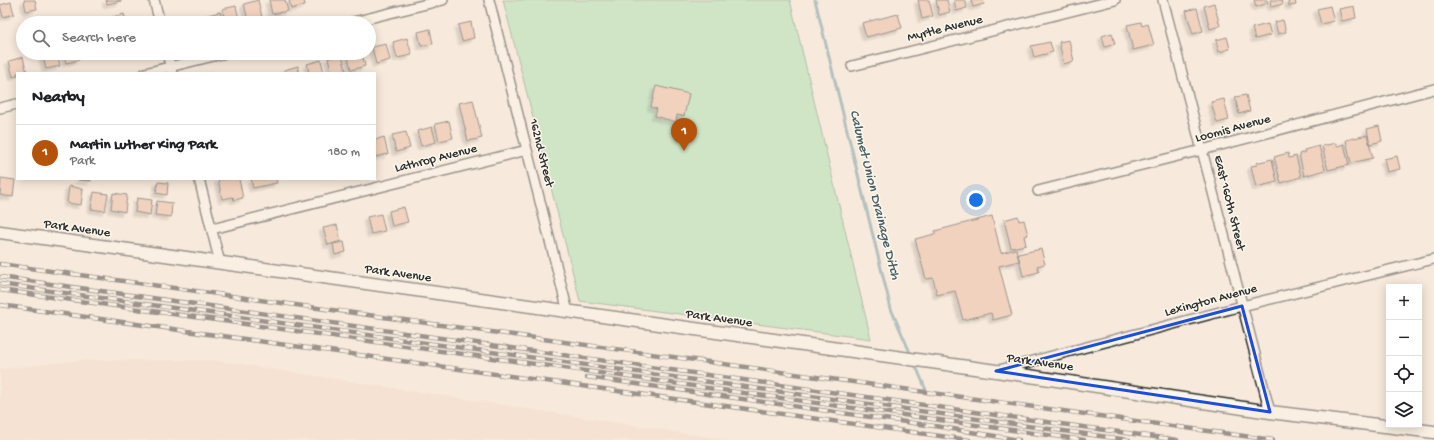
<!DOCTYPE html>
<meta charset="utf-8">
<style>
:root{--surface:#fff;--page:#f2f2f2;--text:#202124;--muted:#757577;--line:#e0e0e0;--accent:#b45309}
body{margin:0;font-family:"Gochi Hand",sans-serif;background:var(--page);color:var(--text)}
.controls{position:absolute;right:12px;bottom:12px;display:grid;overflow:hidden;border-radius:0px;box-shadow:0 2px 10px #0003}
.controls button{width:36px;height:36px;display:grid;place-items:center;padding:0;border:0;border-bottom:1px solid var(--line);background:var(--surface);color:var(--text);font:20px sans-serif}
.you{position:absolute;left:976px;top:200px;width:14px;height:14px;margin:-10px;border:3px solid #fff;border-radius:50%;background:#1a73e8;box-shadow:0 0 0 6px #1a73e833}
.badge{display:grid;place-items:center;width:26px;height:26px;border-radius:50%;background:var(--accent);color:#fff;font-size:13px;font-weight:700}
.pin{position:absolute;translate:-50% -33px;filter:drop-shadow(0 1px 2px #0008)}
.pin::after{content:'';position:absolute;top:21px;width:14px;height:12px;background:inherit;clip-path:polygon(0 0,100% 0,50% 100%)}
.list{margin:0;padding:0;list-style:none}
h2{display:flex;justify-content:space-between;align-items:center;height:52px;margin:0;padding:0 16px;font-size:17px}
h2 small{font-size:13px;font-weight:400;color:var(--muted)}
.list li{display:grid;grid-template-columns:26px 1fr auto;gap:12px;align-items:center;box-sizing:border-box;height:56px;padding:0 16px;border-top:1px solid var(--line)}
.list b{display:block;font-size:15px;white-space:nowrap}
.list p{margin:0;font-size:13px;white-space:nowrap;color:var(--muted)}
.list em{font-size:13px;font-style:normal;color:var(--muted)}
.icon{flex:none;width:22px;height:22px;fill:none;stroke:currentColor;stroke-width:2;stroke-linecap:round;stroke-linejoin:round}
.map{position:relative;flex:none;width:1434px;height:440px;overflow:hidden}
.search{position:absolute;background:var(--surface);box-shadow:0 2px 10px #0003;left:16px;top:16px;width:360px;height:44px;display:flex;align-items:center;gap:10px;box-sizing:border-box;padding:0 14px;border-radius:22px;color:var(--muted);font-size:15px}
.panel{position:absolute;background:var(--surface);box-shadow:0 2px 10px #0003;left:16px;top:72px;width:360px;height:108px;border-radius:0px}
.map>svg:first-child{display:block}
.built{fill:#f2dac8}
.green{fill:#9de0ab;stroke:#64866b}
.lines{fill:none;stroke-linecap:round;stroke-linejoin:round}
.stream{stroke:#628f9b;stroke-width:3}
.building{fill:#e8b69a;stroke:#2b2b2b;filter:url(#shadow)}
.minor-casing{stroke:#2b2b2b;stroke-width:12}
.tertiary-casing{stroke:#2b2b2b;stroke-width:15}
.minor{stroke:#fbf7ec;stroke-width:9}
.tertiary{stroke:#fbf7ec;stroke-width:12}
.rail-casing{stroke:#2b2b2b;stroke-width:4.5}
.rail{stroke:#fbf7ec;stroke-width:3;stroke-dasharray:9;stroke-linecap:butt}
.marked{fill:none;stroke:#1d4ed8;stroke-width:3;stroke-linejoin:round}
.labels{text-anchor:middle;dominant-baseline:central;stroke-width:3;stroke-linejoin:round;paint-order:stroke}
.street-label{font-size:13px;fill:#2b2b2b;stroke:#fbf7ec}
.water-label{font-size:14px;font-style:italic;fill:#465d63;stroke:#fbf7ec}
</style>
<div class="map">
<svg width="1434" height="440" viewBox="0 0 1434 440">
<defs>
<filter id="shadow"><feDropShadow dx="-3.5" dy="3.5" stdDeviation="1" flood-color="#0004"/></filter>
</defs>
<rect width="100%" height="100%" fill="#f7eadc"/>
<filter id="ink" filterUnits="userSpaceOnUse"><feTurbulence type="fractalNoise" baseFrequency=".025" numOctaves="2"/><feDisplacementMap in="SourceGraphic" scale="8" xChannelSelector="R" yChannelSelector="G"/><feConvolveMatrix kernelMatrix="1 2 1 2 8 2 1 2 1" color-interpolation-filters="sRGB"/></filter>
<g filter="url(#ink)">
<path class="built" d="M 82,360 L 214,360 L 729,440 L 0,440 L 0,369 Z"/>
<path class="green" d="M 503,0 L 790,0 L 871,339 L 580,301 Z"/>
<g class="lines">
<path class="stream" d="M 815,0 L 891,309 L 912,357
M 915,364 L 926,390"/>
</g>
<path class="building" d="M 24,0 L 35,0 L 37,9 L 26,11 Z
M 106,0 L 121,0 L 121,1 L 107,4 Z
M 258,0 L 262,17 L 248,20 L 244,4 Z
M 269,0 L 285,0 L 288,11 L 272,14 Z
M 289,0 L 304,0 L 305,5 L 291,9 Z
M 918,0 L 929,0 L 933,16 L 922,19 Z
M 936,0 L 947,0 L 950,12 L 939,15 Z
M 954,0 L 965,0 L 967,8 L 956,11 Z
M 971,0 L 983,0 L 984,4 L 973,7 Z
M 1254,0 L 1267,0 L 1268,3 L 1256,7 Z
M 1270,0 L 1282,0 L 1283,4 L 1271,7 Z
M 1288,0 L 1295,0 L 1296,5 L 1289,6 Z
M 11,2 L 14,14 L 3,17 L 0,5 Z
M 1214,3 L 1220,26 L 1210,29 L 1204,6 Z
M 236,6 L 240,23 L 226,23 L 222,9 Z
M 1330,6 L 1334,21 L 1321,24 L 1317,9 Z
M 1354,6 L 1356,18 L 1342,21 L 1339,9 Z
M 1197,8 L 1203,31 L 1193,34 L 1186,11 Z
M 220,12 L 223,23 L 206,23 L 204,16 Z
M 124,14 L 127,23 L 110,23 L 109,18 Z
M 898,14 L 902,28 L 866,37 L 862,23 Z
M 198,15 L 200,23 L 185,23 L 184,19 Z
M 1283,20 L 1286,32 L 1278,34 L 1275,22 Z
M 471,22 L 474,38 L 462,41 L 458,25 Z
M 1141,22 L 1142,26 L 1148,24 L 1154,45 L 1133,50 L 1127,25 Z
M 1268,24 L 1271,35 L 1255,39 L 1252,28 Z
M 430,29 L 433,44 L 421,46 L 418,32 Z
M 1112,33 L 1115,44 L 1105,47 L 1102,36 Z
M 1227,37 L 1230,49 L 1219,52 L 1216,40 Z
M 407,38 L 412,55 L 397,58 L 393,42 Z
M 1069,40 L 1074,61 L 1064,64 L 1059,42 Z
M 1050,42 L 1053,52 L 1034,57 L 1031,46 Z
M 386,44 L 390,60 L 376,64 L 372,47 Z
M 42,53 L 57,53 L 60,66 L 46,69 Z
M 63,53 L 78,53 L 79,60 L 66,63 Z
M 347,53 L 362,53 L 365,66 L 351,70 Z
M 342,55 L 346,71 L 332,73 L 328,58 Z
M 23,57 L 27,73 L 17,73 L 17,76 L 13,77 L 9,61 Z
M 321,60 L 324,73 L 309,73 L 307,64 Z
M 298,66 L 299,73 L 284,73 L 284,70 Z
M 656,86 L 689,94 L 684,116 L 677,115 L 676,122 L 655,116 L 657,109 L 651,107 Z
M 1246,95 L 1250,111 L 1239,114 L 1235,97 Z
M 1224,99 L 1229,120 L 1217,123 L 1211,102 Z
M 473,100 L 482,138 L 468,141 L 459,103 Z
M 449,121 L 453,138 L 439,141 L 435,124 Z
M 1379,126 L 1382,141 L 1370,144 L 1367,129 Z
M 432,127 L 436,142 L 421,146 L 417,131 Z
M 406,132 L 410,148 L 396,152 L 392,135 Z
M 1367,135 L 1373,158 L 1351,163 L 1346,140 Z
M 384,137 L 388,154 L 375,157 L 375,140 Z
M 1336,143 L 1337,146 L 1344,144 L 1349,165 L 1328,170 L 1322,146 Z
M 1319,146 L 1325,170 L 1304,176 L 1299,154 L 1305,152 L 1304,150 Z
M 1288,153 L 1289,158 L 1296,156 L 1301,177 L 1281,183 L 1274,157 Z
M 1397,156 L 1400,169 L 1387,172 L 1384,159 Z
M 1272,159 L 1277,182 L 1256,187 L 1251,166 L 1257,165 L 1256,163 Z
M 1,178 L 15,180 L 13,197 L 0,195 Z
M 79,179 L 91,179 L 91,181 L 78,180 Z
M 218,179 L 239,179 L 243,198 L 234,200 L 233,197 L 222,199 Z
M 251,179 L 276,179 L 277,183 L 253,188 Z
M 158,182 L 168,183 L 167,195 L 156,193 Z
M 69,186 L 83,189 L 81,205 L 67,203 Z
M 94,192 L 108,194 L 105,211 L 91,209 Z
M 113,193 L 127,195 L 125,212 L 111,209 Z
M 137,198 L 152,200 L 150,215 L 135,212 Z
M 157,201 L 172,203 L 171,217 L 155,215 Z
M 404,207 L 408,222 L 392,226 L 389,211 Z
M 381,214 L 385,231 L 371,234 L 367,217 Z
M 992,216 L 1001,253 L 1016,249 L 1019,261 L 999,266 L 1012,315 L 993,320 L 991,313 L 963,320 L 955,291 L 937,295 L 933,278 L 926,279 L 915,239 L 935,234 L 935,231 Z
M 1018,216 L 1019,221 L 1024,220 L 1028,235 L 1024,236 L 1026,245 L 1011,248 L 1004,220 Z
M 337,225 L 341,241 L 328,245 L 323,228 Z
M 344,242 L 346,252 L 335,255 L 333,244 Z
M 1041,249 L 1045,264 L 1037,266 L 1039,272 L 1023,276 L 1018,254 Z"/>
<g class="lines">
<g class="minor-casing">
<path id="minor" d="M 154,0 L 160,23
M 489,0 L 568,312
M 1163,0 L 1270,412
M 349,23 L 443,0
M 167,53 L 172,73
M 852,66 L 1115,0
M 145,73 L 226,53
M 0,108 L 17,104
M 199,179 L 220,263
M 1038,191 L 1202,150 L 1434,89
M 212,229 L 527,150
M 999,370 L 1242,306 L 1434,259"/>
</g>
<g class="tertiary-casing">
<path id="tertiary" d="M 0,232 L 996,371 L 1270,412 L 1434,432"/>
</g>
<use href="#minor" class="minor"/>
<use href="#tertiary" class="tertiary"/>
<g class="rail-casing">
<path id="rail" d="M 0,264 L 1273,440
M 0,277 L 1177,440
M 0,284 L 1129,440
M 0,290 L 1084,440
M 0,305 L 969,440
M 587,377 L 941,427 L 1019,440"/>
</g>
<use href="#rail" class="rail"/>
</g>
</g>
<path d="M0 0H1434V440H0ZM 1242,306 L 1270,412 L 996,371 Z" fill="#f7eadc" fill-opacity=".55" fill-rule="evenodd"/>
<path class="marked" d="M 1242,306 L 1270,412 L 996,371 Z"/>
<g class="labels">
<g class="street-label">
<text transform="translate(945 29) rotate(-14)">Myrtle Avenue</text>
<text transform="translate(1233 129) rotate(-15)">Loomis Avenue</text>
<text transform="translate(541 153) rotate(76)">162nd Street</text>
<text transform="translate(436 159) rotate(-14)">Lathrop Avenue</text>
<text transform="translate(1229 203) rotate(76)">East 160th Street</text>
<text transform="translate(77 229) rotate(8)">Park Avenue</text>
<text transform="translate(398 274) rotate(8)">Park Avenue</text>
<text transform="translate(1211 301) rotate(-15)">Lexington Avenue</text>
<text transform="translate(719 319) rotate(8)">Park Avenue</text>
<text transform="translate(1040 363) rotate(8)">Park Avenue</text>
</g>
<g class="water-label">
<text transform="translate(874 195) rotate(76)">Calumet Union Drainage Ditch</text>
</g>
</g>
</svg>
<div class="controls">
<button>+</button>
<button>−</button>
<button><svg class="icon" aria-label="locate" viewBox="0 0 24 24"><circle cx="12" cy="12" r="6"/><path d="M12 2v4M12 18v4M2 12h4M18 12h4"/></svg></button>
<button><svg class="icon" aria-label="layers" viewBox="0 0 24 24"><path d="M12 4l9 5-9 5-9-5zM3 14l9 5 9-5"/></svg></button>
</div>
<div class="you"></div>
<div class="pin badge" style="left:684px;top:151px">1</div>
<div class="search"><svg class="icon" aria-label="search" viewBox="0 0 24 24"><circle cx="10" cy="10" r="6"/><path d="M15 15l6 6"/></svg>Search here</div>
<section class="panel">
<h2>Nearby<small></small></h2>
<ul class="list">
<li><span class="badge">1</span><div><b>Martin Luther King Park</b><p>Park</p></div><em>180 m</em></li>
</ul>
</section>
</div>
